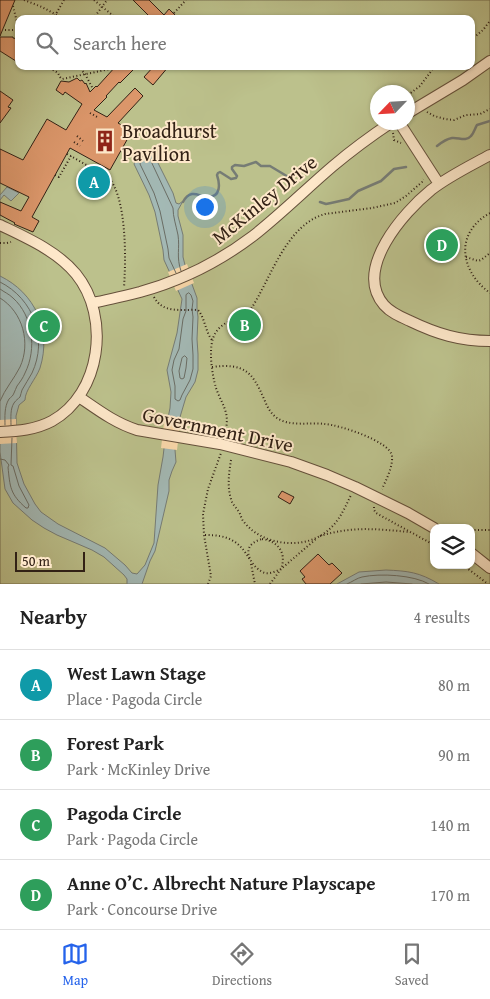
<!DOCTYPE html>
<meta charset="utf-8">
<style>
:root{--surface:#fff;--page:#f2f2f2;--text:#222;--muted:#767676;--line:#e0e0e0;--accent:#2563eb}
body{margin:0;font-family:"Gentium Book Plus",serif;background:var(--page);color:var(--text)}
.controls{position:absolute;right:15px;bottom:15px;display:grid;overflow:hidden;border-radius:10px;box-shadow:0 1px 4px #0004}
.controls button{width:45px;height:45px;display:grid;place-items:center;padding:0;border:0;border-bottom:1px solid var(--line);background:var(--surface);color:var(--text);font:25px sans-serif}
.compass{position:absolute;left:370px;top:85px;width:45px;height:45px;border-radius:50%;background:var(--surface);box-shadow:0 1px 4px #0004;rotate:245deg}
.scale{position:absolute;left:15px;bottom:12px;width:70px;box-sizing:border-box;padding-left:5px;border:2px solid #322115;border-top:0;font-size:14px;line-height:18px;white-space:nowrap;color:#322115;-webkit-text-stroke:4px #fee8ca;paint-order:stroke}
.you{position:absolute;left:204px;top:206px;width:18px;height:18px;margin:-12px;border:4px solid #fff;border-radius:50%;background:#1a73e8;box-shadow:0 0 0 8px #1a73e833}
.badge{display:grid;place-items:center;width:32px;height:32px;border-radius:50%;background:var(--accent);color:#fff;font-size:16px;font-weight:700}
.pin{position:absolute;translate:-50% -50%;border:2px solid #fff;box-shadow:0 1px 5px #0006}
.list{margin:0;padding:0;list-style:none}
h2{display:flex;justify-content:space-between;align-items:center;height:65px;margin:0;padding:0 20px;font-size:21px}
h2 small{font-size:16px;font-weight:400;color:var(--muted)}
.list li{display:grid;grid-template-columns:32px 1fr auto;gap:15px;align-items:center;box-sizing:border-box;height:70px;padding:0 20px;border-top:1px solid var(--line)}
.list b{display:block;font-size:19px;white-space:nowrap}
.list p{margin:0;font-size:16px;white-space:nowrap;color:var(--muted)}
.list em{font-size:16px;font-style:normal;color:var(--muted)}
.icon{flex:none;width:28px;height:28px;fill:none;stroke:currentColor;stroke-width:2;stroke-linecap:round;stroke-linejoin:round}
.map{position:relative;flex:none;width:490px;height:584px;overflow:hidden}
.search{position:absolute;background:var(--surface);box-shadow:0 1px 4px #0004;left:15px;right:15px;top:15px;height:55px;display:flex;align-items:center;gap:12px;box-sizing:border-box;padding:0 18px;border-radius:10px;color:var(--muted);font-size:19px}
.sheet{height:345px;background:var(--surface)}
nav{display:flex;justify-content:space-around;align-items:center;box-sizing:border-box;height:70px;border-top:1px solid var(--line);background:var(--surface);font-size:14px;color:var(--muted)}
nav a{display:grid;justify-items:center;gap:2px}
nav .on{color:var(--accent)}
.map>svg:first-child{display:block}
.green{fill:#bcc18c;stroke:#777150;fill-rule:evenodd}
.water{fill:#a3b9b5;stroke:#767c75}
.pier{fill:#fddcae}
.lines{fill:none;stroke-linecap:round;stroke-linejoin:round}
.shore{stroke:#6a6d65;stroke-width:1}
.stream{stroke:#767c75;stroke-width:2.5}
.building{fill:#db966a;stroke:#322115}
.street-casing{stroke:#65503b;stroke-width:12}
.path{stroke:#322115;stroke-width:2;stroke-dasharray:1 2.5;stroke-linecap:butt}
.street{stroke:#fee8ca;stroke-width:10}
.labels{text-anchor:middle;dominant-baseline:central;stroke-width:4;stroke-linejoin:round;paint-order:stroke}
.poi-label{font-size:20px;fill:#322115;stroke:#fee8ca;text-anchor:start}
.street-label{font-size:20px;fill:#322115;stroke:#fee8ca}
</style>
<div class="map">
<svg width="490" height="584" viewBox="0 0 490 584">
<rect width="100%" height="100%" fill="#fddcae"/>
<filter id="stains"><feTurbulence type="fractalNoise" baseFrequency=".004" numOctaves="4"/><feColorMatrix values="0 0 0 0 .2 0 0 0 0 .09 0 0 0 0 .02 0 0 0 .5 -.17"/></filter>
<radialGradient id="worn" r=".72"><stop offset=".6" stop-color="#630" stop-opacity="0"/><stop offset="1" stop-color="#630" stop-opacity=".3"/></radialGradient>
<path class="green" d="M 0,0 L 490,0 L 490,584 L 0,584 ZM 19,19 L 471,19 L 471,66 L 19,66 ZM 378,92 L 408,92 L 408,122 L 378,122 ZM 434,528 L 471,528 L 471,565 L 434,565 Z"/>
<path class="water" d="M 143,150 L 152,151 L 173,193 L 176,203 L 179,204 L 183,201 L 178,210 L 178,216 L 183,235 L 183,257 L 185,265 L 197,298 L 197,309 L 198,317 L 197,339 L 198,354 L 198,370 L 195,382 L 186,397 L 180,417 L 175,450 L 176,462 L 172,471 L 169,480 L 169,491 L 155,551 L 150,561 L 142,584 L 127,584 L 127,579 L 124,575 L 104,557 L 92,550 L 57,535 L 44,528 L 32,520 L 13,503 L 5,489 L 0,452 L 0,276 C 35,293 52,330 40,368 C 36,379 25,390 25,400 L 19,405 L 16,416 L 17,463 L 24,484 L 35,504 L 41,512 L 58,524 L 105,548 L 125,565 L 132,573 L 137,574 L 145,565 L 154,543 L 158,485 L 163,457 L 167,423 L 170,408 L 171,392 L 167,370 L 177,333 L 182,299 L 164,260 L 163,250 L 155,212 L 149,195 L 134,164 L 138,153 Z
M 7,187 L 19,193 L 11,201 L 4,195 L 0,200 L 0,195 Z
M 386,570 C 408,571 419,572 439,584 L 337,584 L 359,572 Z"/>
<path class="pier" d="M 187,264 L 194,283 L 176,291 L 168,272 Z
M 16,419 L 17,443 L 0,444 L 0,420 Z
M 164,423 L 180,425 L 177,450 L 161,448 Z"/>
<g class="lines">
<path class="shore" d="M 176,273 L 169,258 L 168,249 L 160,211 L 154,193 L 140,164 L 142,157 L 144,155 L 149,157 L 173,208 C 173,217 176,225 178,235 C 180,248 176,257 181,271
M 0,282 C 34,299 48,339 32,373 C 29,379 25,384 22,390 C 21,392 21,395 20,397 C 18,399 16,400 14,403 C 10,409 11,418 11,425
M 0,289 C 4,292 9,294 13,298 C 33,316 37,349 25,373 C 23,378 20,382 17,386 C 16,388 15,391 14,393 C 13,396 11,397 9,399 C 4,407 5,417 5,425
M 189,293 L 191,295 L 193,301 L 192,309 L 193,317 L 192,339 L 193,355 L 193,369 L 190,380 L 182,395 L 180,400 L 178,401 L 175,399 L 175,386 L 172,370 L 174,360 L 179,349 L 183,319 L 186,311 L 186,295 Z
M 0,298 C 23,312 31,343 20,367 C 14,379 5,389 0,401
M 185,356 L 187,358 L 186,368 L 184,378 L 182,379 L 180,378 L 179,371 L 182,358 Z
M 0,459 L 5,460 L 9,465 L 8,467 C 10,487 10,494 26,508 L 28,508 L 29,505 L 19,486 L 13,466 L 11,465 L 12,438
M 347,584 C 352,582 357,578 362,577 C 380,573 414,575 429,584
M 361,584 L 386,582 L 412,584"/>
<path class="stream" d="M 437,146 C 442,142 446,139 452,138 C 458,137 466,142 471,136 C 474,133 475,128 477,125 L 490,121
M 183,202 C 185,198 187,195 192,194 C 197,193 202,197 208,197 C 221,197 220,184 217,175 L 218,173 L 220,172 L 231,179 L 236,178 L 237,176 L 232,169 L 232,167 L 235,165 L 244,166 L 256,162 L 261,166 L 270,166 L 290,178
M 320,202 L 326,204 L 331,203 L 349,199 L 358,191 L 381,181 L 394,169 L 406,167"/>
</g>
<path class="building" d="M 0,0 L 15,0 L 0,36 Z
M 133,0 L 149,0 L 164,15 L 169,9 L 179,19 L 152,19 Z
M 0,37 L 13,37 L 13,38 L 18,39 L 18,42 L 19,42 L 19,63 L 0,51 Z
M 116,66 L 137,66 L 120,83 L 119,82 L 106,96 L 107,97 L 94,110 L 107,117 L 135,88 L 143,96 L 118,123 L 132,131 L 110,170 L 70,148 L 32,217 L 39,221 L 33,232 L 14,224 L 15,223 L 0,215 L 0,202 L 21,211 L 29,197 L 0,183 L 0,149 L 23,160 L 47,119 L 66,130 L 82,104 L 65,92 L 63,95 L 56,90 L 61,81 L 69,82 L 77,78 L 80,81 L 82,80 L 85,84 L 86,83 L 90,92 L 96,86 L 97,87 Z
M 154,66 L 169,66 L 153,85 L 144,77 Z
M 0,91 L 13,100 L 8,107 L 11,108 L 0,123 Z
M 282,491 L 294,497 L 290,504 L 278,497 Z
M 318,554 L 329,565 L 332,563 L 342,573 L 330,584 L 306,584 L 302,579 L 305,577 L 300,571 Z"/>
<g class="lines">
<g class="street-casing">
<path id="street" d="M 408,113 L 463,80 L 490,61
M 399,122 L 439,184
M 490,155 C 470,166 449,176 431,190 C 404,212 353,269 384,305 C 391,313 401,317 410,321 C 437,334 460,341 490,341
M 0,225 C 27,238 57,251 76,274 C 111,317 101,394 52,421 C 35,430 18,431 0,432
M 92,303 C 108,300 124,296 140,292 C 180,281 220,261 253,236 C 281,214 306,189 333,166 C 352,150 371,136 392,122
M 79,397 C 98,410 115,423 137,430 L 220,444 L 291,462 L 327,475 L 355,487 L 408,513 L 434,528
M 471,553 L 490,568"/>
</g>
<path class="path" d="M 24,0 L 42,7 L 64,19
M 94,0 L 117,19
M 13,6 L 19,30
M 174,13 L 186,0
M 53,19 L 64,0
M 93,19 L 107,0
M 5,30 L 19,30
M 471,40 L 483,30 L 490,21
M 47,66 L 58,73 L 60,77 L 62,79 L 115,68
M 78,66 L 85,74 L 93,89
M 408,95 L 420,86 L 435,66
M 427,112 L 434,116 L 445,119 L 454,120 L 466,115 L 480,114 L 490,109
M 90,113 L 97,117
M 393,133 L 394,140 L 401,143
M 77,136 L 83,141
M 74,142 L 80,146
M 67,154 L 108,177 C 127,197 126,260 124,287
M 101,173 L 104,167
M 55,175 L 59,177 L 71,156
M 490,213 C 454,233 460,271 490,293
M 0,243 L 7,243 L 11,242
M 466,257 L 478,261 L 481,260 L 490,253
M 154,297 C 163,314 182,309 198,310 C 205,318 205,331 212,340
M 212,367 C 244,363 252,371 264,399 C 267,406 270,413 277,418 C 290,427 310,422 325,424 C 339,425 390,441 392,456 C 393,467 386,480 382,489
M 225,436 C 226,429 228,421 226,413 C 224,405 219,397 216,388 C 212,374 207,345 216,332 C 224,320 241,318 251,309 C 271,278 286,225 325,214 L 372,208 L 395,203 L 406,196 L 422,182 L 423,179
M 231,460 C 229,473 227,486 231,499 C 232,504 236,507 239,512 C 241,515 241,519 244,522 C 260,543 295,549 318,537 C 336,528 343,512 351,495
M 374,507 L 374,510 L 376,513 L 434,545
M 471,530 L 490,530
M 205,535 C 227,535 239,540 250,560
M 320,536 C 353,526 376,529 410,532
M 262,539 C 278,541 287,553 281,569 C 276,571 271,574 265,573 C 255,570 243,554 251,545 C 254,542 258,540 262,539 Z
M 251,564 L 255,584
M 463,565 L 488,584
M 208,584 L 211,576 L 204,535 L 203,514 L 208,489 L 221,453
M 270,584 L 281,569 L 316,539"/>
<use href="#street" class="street"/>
</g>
<defs>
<g id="building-bare" transform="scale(1.725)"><path d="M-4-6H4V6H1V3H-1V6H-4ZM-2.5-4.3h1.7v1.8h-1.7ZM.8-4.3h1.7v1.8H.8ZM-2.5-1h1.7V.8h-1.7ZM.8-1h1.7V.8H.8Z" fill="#8f2418" stroke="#fee8ca" stroke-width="2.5" paint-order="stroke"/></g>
</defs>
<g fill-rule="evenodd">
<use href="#building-bare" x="105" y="141"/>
</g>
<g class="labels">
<g class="poi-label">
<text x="122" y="130">Broadhurst<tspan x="122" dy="23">Pavilion</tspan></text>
</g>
<g class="street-label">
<text transform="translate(264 199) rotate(-39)">McKinley Drive</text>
<text transform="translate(218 429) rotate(12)">Government Drive</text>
</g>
</g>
<rect width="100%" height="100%" filter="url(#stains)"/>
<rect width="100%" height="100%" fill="url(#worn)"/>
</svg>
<div class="controls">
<button><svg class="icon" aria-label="layers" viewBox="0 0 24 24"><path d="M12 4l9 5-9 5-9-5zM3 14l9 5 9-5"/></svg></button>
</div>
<svg class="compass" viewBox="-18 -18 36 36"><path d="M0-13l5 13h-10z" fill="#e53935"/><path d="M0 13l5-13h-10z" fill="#767676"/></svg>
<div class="scale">50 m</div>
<div class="you"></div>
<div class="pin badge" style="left:94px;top:182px;background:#0f9aa8">A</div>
<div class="pin badge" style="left:245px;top:325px;background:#2e9e5b">B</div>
<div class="pin badge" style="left:44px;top:326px;background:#2e9e5b">C</div>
<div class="pin badge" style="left:442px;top:245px;background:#2e9e5b">D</div>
<div class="search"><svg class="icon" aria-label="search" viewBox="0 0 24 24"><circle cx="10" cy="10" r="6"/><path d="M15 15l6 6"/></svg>Search here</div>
</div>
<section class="sheet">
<h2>Nearby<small>4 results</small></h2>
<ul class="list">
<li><span class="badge" style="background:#0f9aa8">A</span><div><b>West Lawn Stage</b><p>Place · Pagoda Circle</p></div><em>80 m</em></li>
<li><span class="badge" style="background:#2e9e5b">B</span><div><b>Forest Park</b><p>Park · McKinley Drive</p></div><em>90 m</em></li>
<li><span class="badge" style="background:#2e9e5b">C</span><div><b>Pagoda Circle</b><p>Park · Pagoda Circle</p></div><em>140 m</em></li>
<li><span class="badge" style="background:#2e9e5b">D</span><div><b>Anne O’C. Albrecht Nature Playscape</b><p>Park · Concourse Drive</p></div><em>170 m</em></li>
</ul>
</section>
<nav>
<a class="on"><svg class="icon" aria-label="map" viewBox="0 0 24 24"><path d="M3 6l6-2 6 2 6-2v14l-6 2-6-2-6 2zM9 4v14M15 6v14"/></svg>Map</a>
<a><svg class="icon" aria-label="directions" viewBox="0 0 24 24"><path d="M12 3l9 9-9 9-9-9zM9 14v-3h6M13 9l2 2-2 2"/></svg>Directions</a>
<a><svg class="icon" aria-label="saved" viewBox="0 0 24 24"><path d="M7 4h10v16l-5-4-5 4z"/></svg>Saved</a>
</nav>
